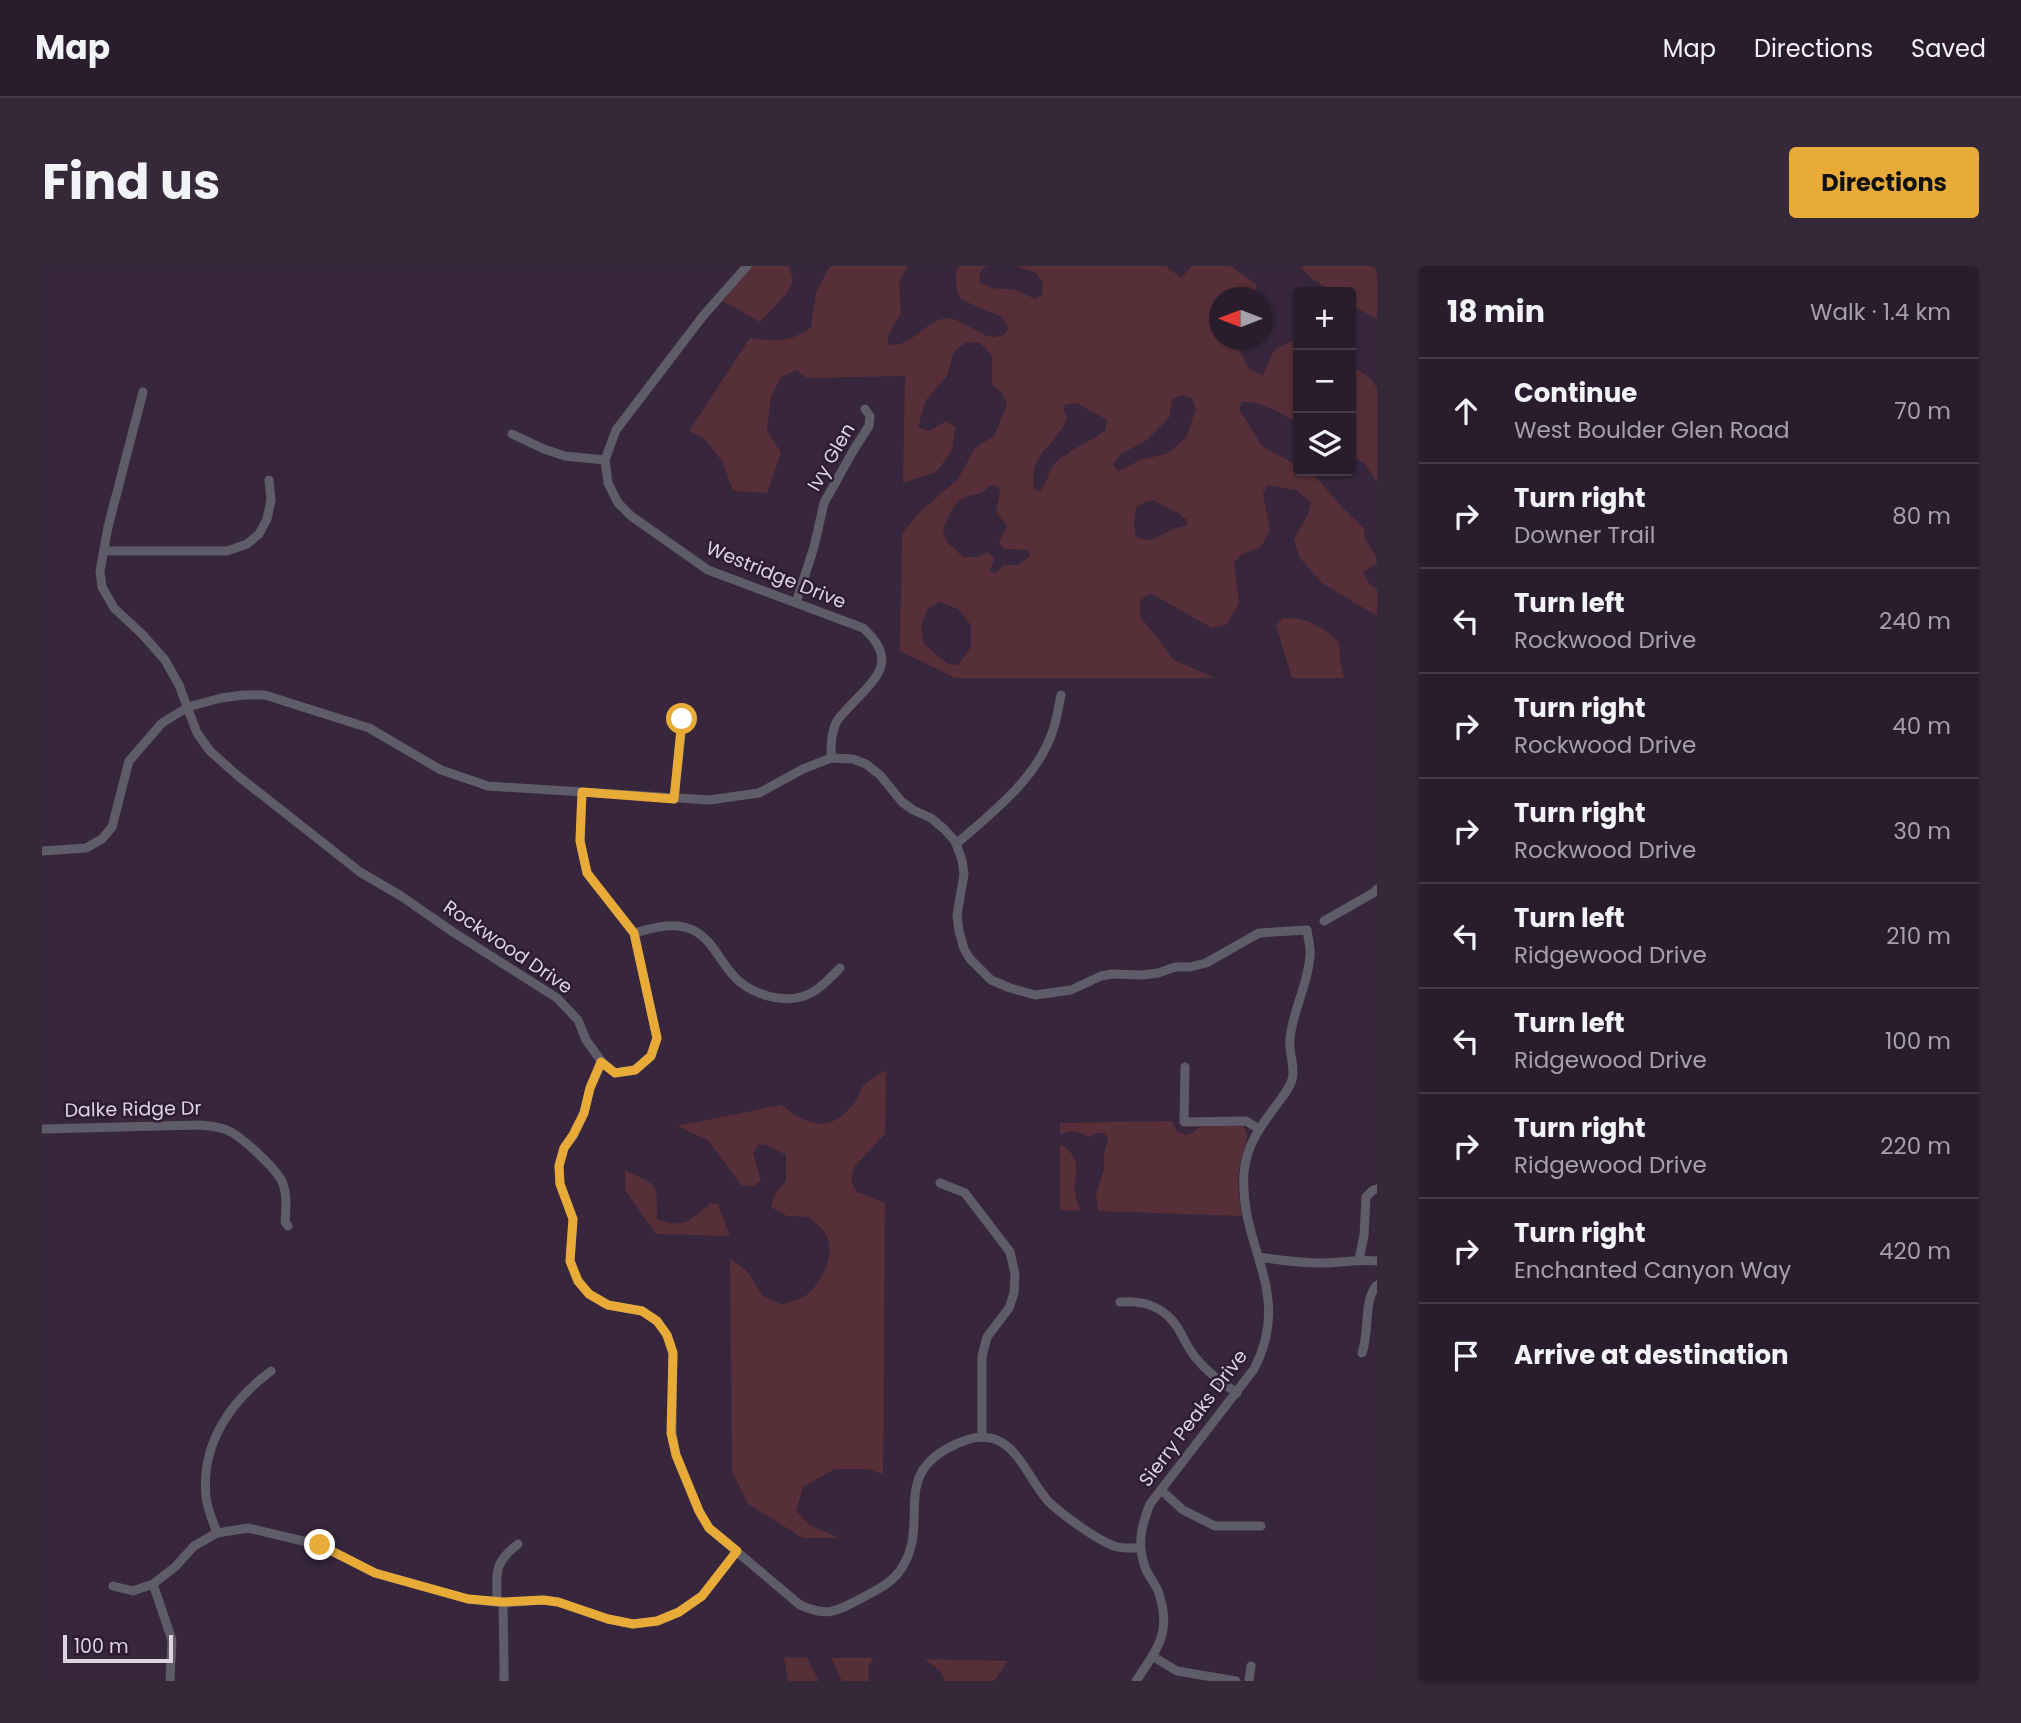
<!DOCTYPE html>
<meta charset="utf-8">
<style>
:root{--surface:#291c2d;--page:#352939;--text:#f1f3f6;--muted:#a5a1aa;--line:#453a49;--accent:#e9ab38}
body{margin:0;font-family:Poppins,sans-serif;background:var(--page);color:var(--text)}
.controls{position:absolute;right:21px;top:21px;display:grid;overflow:hidden;border-radius:7px;box-shadow:0 2px 5px #0004}
.controls button{width:63px;height:63px;display:grid;place-items:center;padding:0;border:0;border-bottom:2px solid var(--line);background:var(--surface);color:var(--text);font:35px sans-serif}
.compass{position:absolute;left:1167px;top:21px;width:63px;height:63px;border-radius:50%;background:var(--surface);box-shadow:0 2px 5px #0004;rotate:270deg}
.scale{position:absolute;left:21px;bottom:18px;width:110px;box-sizing:border-box;padding-left:7px;border:4px solid #dfd3e2;border-top:0;font-size:19px;line-height:24px;white-space:nowrap;color:#dfd3e2;-webkit-text-stroke:5px #2d1c32;paint-order:stroke}
.stop{position:absolute;width:21px;height:21px;margin:-16px;border:5px solid #e9ab38;border-radius:50%;background:#fff}
.stop.end{background:#e9ab38;border-color:#fff;box-shadow:0 2px 7px #0008}
.list{margin:0;padding:0;list-style:none}
h2{display:flex;justify-content:space-between;align-items:center;height:91px;margin:0;padding:0 28px;font-size:30px}
h2 small{font-size:23px;font-weight:400;color:var(--muted)}
.list li{display:grid;grid-template-columns:46px 1fr auto;gap:21px;align-items:center;box-sizing:border-box;height:105px;padding:0 28px;border-top:2px solid var(--line)}
.list b{display:block;font-size:26px;white-space:nowrap}
.list p{margin:0;font-size:23px;white-space:nowrap;color:var(--muted)}
.list em{font-size:23px;font-style:normal;color:var(--muted)}
.icon{flex:none;width:38px;height:38px;fill:none;stroke:currentColor;stroke-width:2;stroke-linecap:round;stroke-linejoin:round}
.map{position:relative;flex:none;width:1335px;height:1415px;overflow:hidden;border-radius:7px}
header{display:flex;align-items:center;gap:42px;box-sizing:border-box;height:98px;padding:0 35px;background:var(--surface);border-bottom:2px solid var(--line)}
header strong{font-size:33px}
nav{display:flex;gap:38px;margin-inline-start:auto;font-size:24px}
.intro{display:flex;align-items:center;justify-content:space-between;box-sizing:border-box;height:168px;padding:0 42px}
h1{margin:0;font-size:49px}
.button{padding:18px 32px;border-radius:7px;background:var(--accent);color:#111;font-size:24px;font-weight:700}
main{display:flex;gap:42px;padding:0 42px}
aside{flex:1;background:var(--surface);border-radius:7px;box-shadow:0 2px 5px #0004}
.map>svg:first-child{display:block}
.green{fill:#572f38;fill-rule:evenodd}
.lines{fill:none;stroke-linecap:round;stroke-linejoin:round}
.minor{stroke:#5f5c69;stroke-width:9}
.route{stroke:#e9ab38;stroke-width:9}
.labels{text-anchor:middle;dominant-baseline:central;stroke-width:5;stroke-linejoin:round;paint-order:stroke}
.street-label{font-size:19px;fill:#dfd3e2;stroke:#2d1c32}
</style>
<header>
<strong>Map</strong>
<nav><a>Map</a><a>Directions</a><a>Saved</a></nav>
</header>
<div class="intro"><h1>Find us</h1><a class="button">Directions</a></div>
<main>
<div class="map">
<svg width="1335" height="1415" viewBox="0 0 1335 1415">
<rect width="100%" height="100%" fill="#37263c"/>
<path class="green" d="M 710,0 L 747,0 L 751,14 L 745,27 L 718,56 L 681,35 Z
M 788,0 L 866,0 L 857,16 L 859,47 L 846,70 L 846,78 C 866,84 882,57 900,53 C 918,49 934,69 951,71 C 952,71 961,69 962,69 L 966,62 L 960,51 L 920,34 L 915,26 L 914,9 L 916,0 L 947,0 L 941,2 L 937,9 L 938,16 L 949,22 L 974,24 L 993,33 L 1000,29 L 1001,17 L 993,6 L 973,0 L 1124,0 L 1139,12 L 1150,0 L 1188,0 L 1214,18 L 1215,31 L 1178,32 L 1178,74 L 1200,74 L 1196,82 L 1208,104 L 1221,109 L 1232,84 L 1256,72 L 1256,157 C 1238,147 1221,135 1200,136 L 1197,143 L 1220,180 L 1256,200 L 1256,205 L 1265,205 L 1272,209 L 1299,240 L 1322,262 L 1323,273 L 1334,290 L 1335,298 L 1326,303 L 1321,307 L 1327,317 L 1335,323 L 1335,350 L 1280,317 L 1258,292 L 1252,274 L 1266,248 L 1269,236 L 1254,224 L 1226,219 L 1221,228 L 1228,264 L 1219,281 L 1200,288 L 1192,297 L 1197,337 L 1184,359 L 1170,362 L 1108,327 L 1098,335 L 1098,350 L 1132,394 L 1173,412 L 913,412 L 858,385 L 860,267 L 879,245 L 916,213 L 933,182 L 952,170 L 965,139 L 960,127 L 950,119 L 950,90 L 938,77 L 925,76 L 912,85 L 905,110 L 884,134 L 876,161 L 887,165 L 904,155 L 913,161 L 910,185 L 894,206 L 861,217 L 863,110 L 765,112 L 754,104 L 739,111 L 729,130 L 725,164 L 739,187 L 725,227 L 691,225 L 681,197 L 664,174 L 647,165 L 708,72 C 731,75 750,77 769,61 L 774,27 ZM 1139,129 L 1150,132 L 1154,143 L 1144,172 L 1124,188 L 1098,194 L 1076,206 L 1071,199 L 1079,188 L 1105,174 L 1127,152 L 1130,134 ZM 1035,137 L 1065,154 L 1063,165 C 1050,174 1023,187 1014,196 C 1005,205 1006,218 997,226 L 992,223 C 986,185 1016,180 1025,151 L 1021,143 L 1023,139 ZM 948,219 L 956,220 L 958,227 L 954,246 L 965,260 L 957,277 L 962,283 L 986,284 L 988,290 L 976,299 L 962,299 L 953,307 L 947,305 L 953,293 L 946,286 L 935,291 L 921,291 L 905,276 L 901,263 C 906,252 911,236 923,231 C 937,226 936,232 948,219 ZM 1111,234 L 1136,247 L 1145,254 L 1145,260 C 1139,261 1133,262 1127,265 C 1113,272 1111,277 1094,271 L 1092,258 L 1094,242 L 1101,237 ZM 898,336 L 916,343 L 929,359 L 929,381 L 916,399 L 906,398 L 882,378 L 879,359 L 886,342 Z
M 1258,0 L 1335,0 L 1335,53 L 1309,39 L 1309,26 L 1290,26 L 1268,11 Z
M 1309,100 L 1327,111 L 1335,122 L 1335,216 L 1322,197 L 1309,189 Z
M 1241,352 C 1267,352 1277,359 1297,376 L 1298,395 L 1302,412 L 1250,412 L 1234,359 Z
M 844,804 L 843,868 L 812,901 L 809,914 L 815,926 L 843,937 L 841,1208 L 825,1203 L 793,1203 L 761,1221 L 754,1245 L 769,1260 L 798,1272 L 761,1272 L 706,1238 L 690,1205 L 688,992 L 704,1004 L 721,1030 L 741,1039 C 748,1035 760,1033 766,1028 C 781,1014 795,986 783,967 C 779,961 772,956 767,951 L 745,950 L 729,941 L 733,928 L 744,914 L 744,889 L 725,879 L 717,878 L 711,887 L 719,914 L 711,921 L 699,919 L 667,875 L 635,860 L 739,839 C 768,861 789,868 814,835 C 817,831 818,824 821,820 C 826,814 837,809 844,804 Z
M 1130,855 L 1134,865 L 1143,869 L 1150,867 L 1162,859 L 1201,860 C 1211,871 1200,885 1198,898 C 1194,915 1197,932 1200,950 L 1056,945 L 1054,928 L 1062,903 L 1062,888 L 1066,872 L 1062,867 L 1054,867 L 1047,871 C 1035,865 1030,863 1018,869 L 1018,857 Z
M 1018,878 C 1043,894 1031,904 1033,929 C 1034,934 1037,940 1039,945 L 1018,944 Z
M 583,904 C 617,920 615,916 615,953 C 641,964 650,954 668,937 L 676,938 L 688,970 L 614,968 L 583,924 Z
M 742,1391 L 765,1392 L 777,1415 L 746,1415 Z
M 789,1392 L 832,1392 L 826,1401 L 827,1415 L 800,1415 Z
M 883,1393 L 966,1395 L 952,1415 L 903,1415 L 899,1406 Z"/>
<g class="lines">
<path class="minor" d="M 705,0 L 661,50 L 574,164 L 563,194 L 566,217 L 576,237 L 589,250 L 666,304 L 821,362 C 859,396 832,414 806,442 C 803,446 798,450 795,455 C 789,466 789,480 789,492
M 101,126 L 66,261 L 58,305 L 60,321 L 72,342 L 100,368 L 123,394 L 137,419 L 155,467 L 168,485 L 196,510 L 318,606 L 359,630 L 411,666 L 515,732 L 536,754 L 544,774 L 560,796 L 573,807 L 593,804 L 609,790 L 615,772 L 592,667 L 545,607 L 538,574 L 540,526
M 470,168 L 502,183 L 523,190 L 563,194
M 62,285 L 185,285 L 205,278 L 217,268 L 225,253 L 229,234 L 227,214
M 754,337 L 772,281 L 782,237 L 811,185 L 827,160 L 828,150 L 823,143
M 632,533 L 642,442
M 914,578 C 950,547 994,513 1010,467 C 1015,455 1016,441 1019,429
M 0,585 L 44,582 L 60,573 L 70,561 L 87,495 L 120,457 L 146,441 L 179,432 L 201,429 L 223,429 L 327,462 L 399,504 L 446,520 L 667,534 L 717,527 L 761,503 L 789,492 L 811,493 L 824,498 L 838,509 L 860,536 L 871,544 L 889,552 L 901,562 L 913,575 L 920,594 L 922,608 L 915,649 L 917,665 L 922,683 L 928,693 L 949,714 L 968,722 L 993,729 L 1029,724 L 1059,710 L 1070,708 L 1101,709 L 1116,707 L 1133,701 L 1148,701 L 1164,697 L 1217,667 L 1265,664 C 1266,672 1269,682 1268,690 C 1266,718 1251,744 1248,772 C 1246,786 1254,801 1250,814 C 1247,823 1241,830 1236,837 C 1220,858 1204,879 1202,907 C 1197,982 1252,1026 1212,1103 L 1108,1238 C 1099,1260 1095,1279 1103,1301 C 1106,1310 1113,1317 1116,1325 C 1120,1336 1123,1351 1121,1363 C 1118,1383 1104,1399 1094,1415
M 1282,655 L 1333,626 L 1335,623
M 592,667 C 611,662 632,655 651,664 C 673,675 680,702 698,716 C 714,729 739,736 759,731 C 775,727 787,713 798,702
M 560,796 L 548,822 L 542,847 L 532,869 L 522,882 L 517,900 L 518,918 L 531,953 L 528,995 L 536,1015 L 547,1028 L 566,1039 L 600,1045 L 615,1055 L 625,1069 L 631,1087 L 630,1166 L 634,1189 L 657,1245 L 667,1262 L 758,1339 C 786,1351 793,1346 818,1333 C 832,1325 847,1319 857,1306 C 893,1257 842,1207 919,1176 C 970,1155 981,1207 1006,1235 C 1019,1248 1055,1274 1072,1280 C 1080,1283 1090,1282 1099,1282
M 1143,801 L 1142,856 L 1204,855 L 1217,863
M 0,863 L 157,859 C 167,860 176,860 185,864 C 199,870 230,899 238,912 C 246,924 244,943 243,956 L 246,960
M 898,917 L 923,927 L 968,986 L 973,1008 L 972,1027 L 967,1042 L 945,1071 L 940,1090 L 940,1171
M 1217,991 C 1237,994 1258,997 1279,997 C 1298,997 1316,993 1335,995
M 1317,994 L 1322,969 L 1324,931 L 1331,924 L 1335,923
M 1078,1036 C 1102,1034 1122,1040 1136,1062 C 1141,1071 1146,1082 1153,1091 C 1165,1106 1179,1116 1195,1127
M 1320,1087 C 1328,1065 1321,1034 1335,1019
M 1120,1225 L 1141,1244 L 1173,1260 L 1219,1260
M 175,1267 C 171,1255 165,1243 164,1230 C 159,1177 189,1135 229,1105
M 111,1318 L 130,1374 L 128,1415
M 71,1320 L 91,1325 L 111,1318 L 133,1301 L 152,1280 L 175,1267 L 206,1262 L 278,1279 L 333,1307 L 426,1333 L 461,1337 L 501,1334 L 516,1336 L 566,1353 L 591,1358 L 616,1355 L 637,1346 L 660,1330 L 695,1285
M 455,1336 C 455,1305 451,1298 476,1278
M 461,1337 L 462,1398
M 1110,1390 L 1135,1405 L 1194,1415
M 462,1401 L 462,1415
M 1207,1415 L 1209,1400"/>
</g>
<g class="lines">
<path class="route" d="M 278,1279 L 333,1307 L 426,1333 L 461,1336 L 501,1334 L 516,1336 L 566,1353 L 591,1358 L 615,1355 L 637,1346 L 660,1330 L 695,1285 L 667,1262 L 657,1245 L 634,1189 L 629,1167 L 631,1087 L 625,1069 L 615,1055 L 600,1045 L 566,1039 L 547,1028 L 536,1015 L 528,995 L 531,953 L 518,918 L 517,900 L 522,882 L 531,869 L 542,847 L 548,822 L 559,796 L 573,807 L 593,804 L 609,790 L 615,772 L 592,667 L 545,607 L 538,575 L 540,526 L 632,533 L 640,453"/>
</g>
<g class="labels">
<g class="street-label">
<text transform="translate(789 191) rotate(-60)">Ivy Glen</text>
<text transform="translate(734 309) rotate(22)">Westridge Drive</text>
<text transform="translate(466 681) rotate(34)">Rockwood Drive</text>
<text transform="translate(91 843) rotate(-1)">Dalke Ridge Dr</text>
<text transform="translate(1151 1152) rotate(-53)">Sierry Peaks Drive</text>
</g>
</g>
</svg>
<div class="controls">
<button>+</button>
<button>−</button>
<button><svg class="icon" aria-label="layers" viewBox="0 0 24 24"><path d="M12 4l9 5-9 5-9-5zM3 14l9 5 9-5"/></svg></button>
</div>
<svg class="compass" viewBox="-18 -18 36 36"><path d="M0-13l5 13h-10z" fill="#e53935"/><path d="M0 13l5-13h-10z" fill="#a5a1aa"/></svg>
<div class="scale">100 m</div>
<div class="stop" style="left:640px;top:453px"></div>
<div class="stop end" style="left:278px;top:1279px"></div>
</div>
<aside>
<h2>18 min<small>Walk · 1.4 km</small></h2>
<ul class="list">
<li><svg class="icon" aria-label="ahead" viewBox="0 0 24 24"><path d="M12 20V5M6 11l6-6 6 6"/></svg><div><b>Continue</b><p>West Boulder Glen Road</p></div><em>70 m</em></li>
<li><svg class="icon" aria-label="right" viewBox="0 0 24 24"><path d="M7 20v-9h11M14 6l5 5-5 5"/></svg><div><b>Turn right</b><p>Downer Trail</p></div><em>80 m</em></li>
<li><svg class="icon" aria-label="left" viewBox="0 0 24 24"><path d="M17 20v-9H6M10 6l-5 5 5 5"/></svg><div><b>Turn left</b><p>Rockwood Drive</p></div><em>240 m</em></li>
<li><svg class="icon" aria-label="right" viewBox="0 0 24 24"><path d="M7 20v-9h11M14 6l5 5-5 5"/></svg><div><b>Turn right</b><p>Rockwood Drive</p></div><em>40 m</em></li>
<li><svg class="icon" aria-label="right" viewBox="0 0 24 24"><path d="M7 20v-9h11M14 6l5 5-5 5"/></svg><div><b>Turn right</b><p>Rockwood Drive</p></div><em>30 m</em></li>
<li><svg class="icon" aria-label="left" viewBox="0 0 24 24"><path d="M17 20v-9H6M10 6l-5 5 5 5"/></svg><div><b>Turn left</b><p>Ridgewood Drive</p></div><em>210 m</em></li>
<li><svg class="icon" aria-label="left" viewBox="0 0 24 24"><path d="M17 20v-9H6M10 6l-5 5 5 5"/></svg><div><b>Turn left</b><p>Ridgewood Drive</p></div><em>100 m</em></li>
<li><svg class="icon" aria-label="right" viewBox="0 0 24 24"><path d="M7 20v-9h11M14 6l5 5-5 5"/></svg><div><b>Turn right</b><p>Ridgewood Drive</p></div><em>220 m</em></li>
<li><svg class="icon" aria-label="right" viewBox="0 0 24 24"><path d="M7 20v-9h11M14 6l5 5-5 5"/></svg><div><b>Turn right</b><p>Enchanted Canyon Way</p></div><em>420 m</em></li>
<li><svg class="icon" aria-label="arrive" viewBox="0 0 24 24"><path d="M6 21V4h12l-3 4 3 4H6"/></svg><div><b>Arrive at destination</b></div></li>
</ul>
</aside>
</main>
